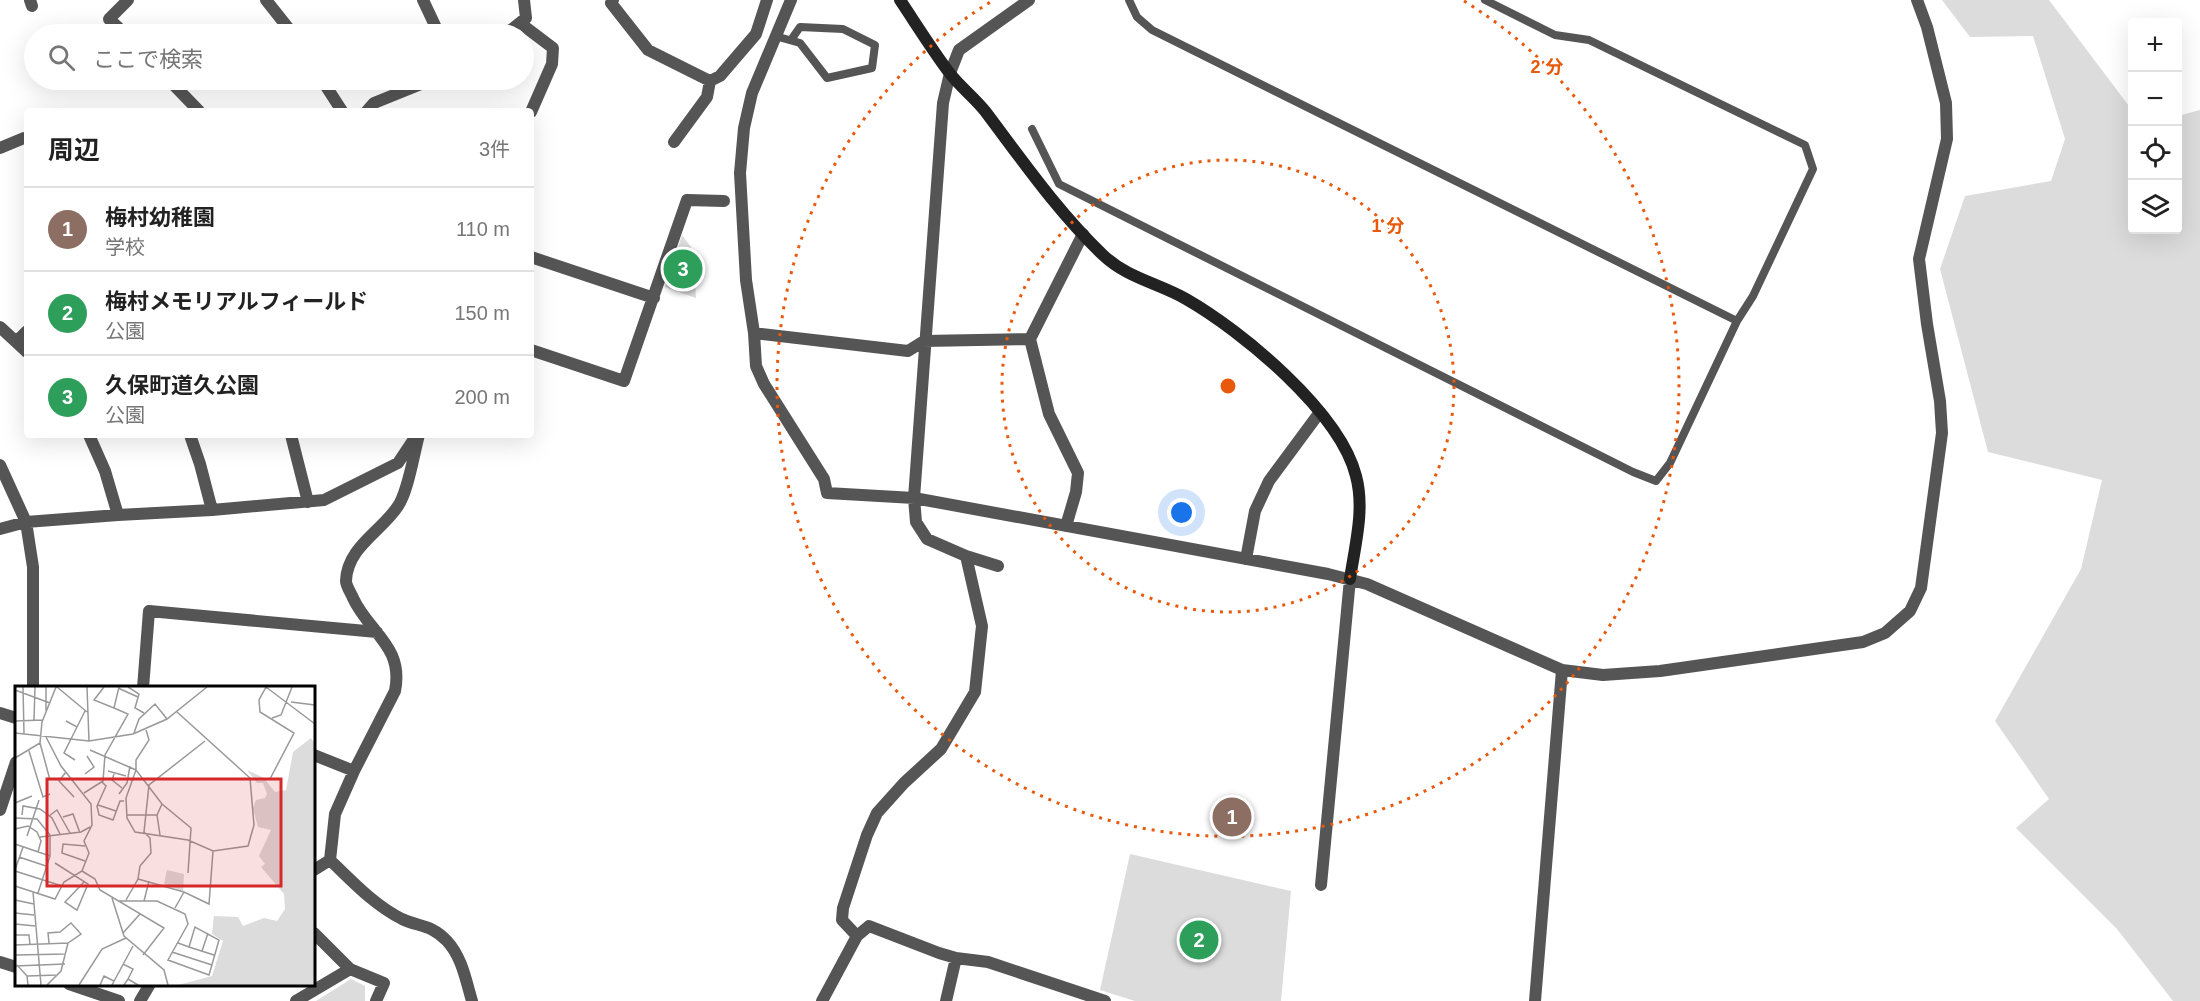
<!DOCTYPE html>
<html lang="ja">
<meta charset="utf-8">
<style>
:root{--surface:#fff;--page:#f6f6f6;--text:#222;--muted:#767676;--line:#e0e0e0;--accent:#111827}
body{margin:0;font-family:Arial,"Noto Sans JP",sans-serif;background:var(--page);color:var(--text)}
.controls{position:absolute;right:18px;top:18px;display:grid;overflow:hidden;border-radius:6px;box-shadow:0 6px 24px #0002}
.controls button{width:54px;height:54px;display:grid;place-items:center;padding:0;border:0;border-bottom:2px solid var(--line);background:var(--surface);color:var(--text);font:30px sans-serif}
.you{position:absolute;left:1182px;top:513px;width:21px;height:21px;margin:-15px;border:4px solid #fff;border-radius:50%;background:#1a73e8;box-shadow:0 0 0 9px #1a73e833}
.badge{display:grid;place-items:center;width:39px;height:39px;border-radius:50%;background:var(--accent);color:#fff;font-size:20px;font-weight:700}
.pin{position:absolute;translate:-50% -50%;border:3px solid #fff;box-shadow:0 2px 6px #0006}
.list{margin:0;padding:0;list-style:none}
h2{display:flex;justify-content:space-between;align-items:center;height:78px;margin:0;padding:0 24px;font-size:26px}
h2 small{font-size:20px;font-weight:400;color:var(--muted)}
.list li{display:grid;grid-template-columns:39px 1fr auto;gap:18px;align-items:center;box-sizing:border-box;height:84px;padding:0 24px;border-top:2px solid var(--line)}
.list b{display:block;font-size:22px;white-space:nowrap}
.list p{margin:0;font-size:20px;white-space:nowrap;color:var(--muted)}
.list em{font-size:20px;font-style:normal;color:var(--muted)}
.icon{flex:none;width:33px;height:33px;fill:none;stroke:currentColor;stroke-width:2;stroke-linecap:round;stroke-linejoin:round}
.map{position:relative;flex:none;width:2200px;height:1001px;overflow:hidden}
.search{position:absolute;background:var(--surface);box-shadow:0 6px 24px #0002;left:24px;top:24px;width:510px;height:66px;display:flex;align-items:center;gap:15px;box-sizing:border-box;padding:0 21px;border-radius:33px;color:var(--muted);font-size:22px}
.panel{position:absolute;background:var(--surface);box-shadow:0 6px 24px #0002;left:24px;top:108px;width:510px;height:330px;border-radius:6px}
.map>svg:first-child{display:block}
.green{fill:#dcdcdc}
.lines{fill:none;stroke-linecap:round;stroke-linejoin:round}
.lane{stroke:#555;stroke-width:8}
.street{stroke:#555;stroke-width:12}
.secondary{stroke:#222;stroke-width:12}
.ring{fill:none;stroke:#e8590c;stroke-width:3;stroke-dasharray:3 6}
.inset-road{fill:none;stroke:#999;stroke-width:1.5}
.view{fill:#d62828;fill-opacity:0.15;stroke:#d62828;stroke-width:3}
.inset-edge{fill:none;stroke:#000;stroke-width:3}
.centre{fill:#e8590c;stroke:#fff;stroke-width:3}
.ring-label{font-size:18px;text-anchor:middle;font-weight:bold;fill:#e8590c;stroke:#fff;stroke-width:5;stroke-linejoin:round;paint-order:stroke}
</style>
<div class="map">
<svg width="2200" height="1001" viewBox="0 0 2200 1001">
<rect width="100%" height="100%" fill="#fff"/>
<path class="green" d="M 1942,0 L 2049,0 L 2132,110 L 2132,230 L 2178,230 L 2178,116 L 2200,110 L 2200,1001 L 2173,1001 L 2117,929 L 2016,828 L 2049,799 L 1995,721 L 2081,569 L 2102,480 L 1988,452 L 1940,269 L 1965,196 L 2051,181 L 2065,139 L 2033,36 L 1970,37 Z
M 682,235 L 693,250 L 696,298 L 665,287 Z
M 1130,854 L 1291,891 L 1281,1001 L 1135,1001 L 1100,990 Z
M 351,979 L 365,986 L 365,1001 L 316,1001 Z"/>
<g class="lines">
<path class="lane" d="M 1129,0 L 1137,17 L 1152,30 L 1737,321 L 1753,296 L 1813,169 L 1805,145 L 1589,40 L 1555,35 L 1485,0
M 775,36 L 800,43 L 827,78 L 872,68 L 875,45 L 843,29 L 800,27 L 791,40
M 1032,129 L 1059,184 L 1633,472 L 1656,481 L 1670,463 L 1737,321"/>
<path class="street" d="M 30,0 L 32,6
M 266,0 L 293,34
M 423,0 L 439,34
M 613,0 L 611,3 L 648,50 L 710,81
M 791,0 L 752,93 L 744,128 L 740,173 L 746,280 L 754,333 L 756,366 L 764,384 L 824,479 L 827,493 L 914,498 L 1328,574 L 1367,584 L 1562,670 L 1603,675 L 1660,671 L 1863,642 L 1885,633 L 1910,611 L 1921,588 L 1942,433 L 1940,401 L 1927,324 L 1919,259 L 1947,139 L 1946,103 L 1927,27 L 1917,0
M 520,23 L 553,48 L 552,64 L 531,112
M 125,34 L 109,19 L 128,0
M 506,34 L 526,18 L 524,0
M 169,80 L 199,111
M 322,80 L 342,111
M 367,111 L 374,103 L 431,80
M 674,142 L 707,97 L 710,81 L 720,76 L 756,34 L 767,0
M 0,148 L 24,138
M 531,257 L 654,298
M 0,327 L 27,352
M 754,333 L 908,351 L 924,341 L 1030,339 L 1083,234
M 1030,339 L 1049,414 L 1078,473 L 1076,492 L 1066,526
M 17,341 L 27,331
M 531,350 L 624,381 L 687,200 L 724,201
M 89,435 L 105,471 L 118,515
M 190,435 L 200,464 L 212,510
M 291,435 L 308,502
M 419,435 C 414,453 408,492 398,506 C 382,531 347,547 346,581 C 346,586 351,593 353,598 C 369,633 404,646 395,691 L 354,771 L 335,814 L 330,860 C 352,881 374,905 402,919 C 419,927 431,924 447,941 C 462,957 466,981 472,1001
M 0,465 L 26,522 L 33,567 L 33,688
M 0,529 L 26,522 L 118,515 L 212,510 L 324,500 L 398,463 L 414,439
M 966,556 L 998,566
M 1246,559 L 1255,511 L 1269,481 L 1320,412
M 143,688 L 149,611 L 377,632
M 0,713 L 16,718
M 314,755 L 354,771
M 0,810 L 16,762
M 314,870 L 330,860
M 1321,885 L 1350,579
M 314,933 L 350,969 L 384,983 L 376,1001
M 857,936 L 842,920 L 843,908 L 867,835 L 877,813 L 904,783 L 941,749 L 975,692 L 982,626 L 966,556 L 927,539 L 916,522 L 914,498 L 943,103 L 950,73 L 959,50 L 1029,0
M 0,962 L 16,967
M 69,984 L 119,1001
M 140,1001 L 150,984
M 296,1001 L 350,969
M 822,1001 L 857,936 L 869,926 L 939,953 L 956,958 L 988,962 L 1105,1001
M 946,1001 L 956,958
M 1535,1001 L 1562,670"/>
<path class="secondary" d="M 900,0 C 916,24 931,48 948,71 C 959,86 974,97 985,111 C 1022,160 1058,212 1103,255 C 1127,278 1158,283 1186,299 C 1242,331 1340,412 1356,476 C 1365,509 1355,545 1350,579"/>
</g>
<g class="ring">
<circle cx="1228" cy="386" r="226"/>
<path d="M1464 1A451 451 0 1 1 992 1"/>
</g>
<g transform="translate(15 686)">
<rect width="300" height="300" fill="#fff"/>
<path d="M 296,52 L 300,58 L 300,299 L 163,299 L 197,290 L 208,255 L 197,248 L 199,230 L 223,231 L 228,240 L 249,232 L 262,235 L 270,223 L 269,208 L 246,181 L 250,178 L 244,170 L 256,144 L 243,141 L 238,122 L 241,114 L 250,112 L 252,108 L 248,97 L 242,97 L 232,84 L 249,92 L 260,106 L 271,104 L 278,66 ZM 152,184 L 169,188 L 168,205 L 149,198 Z" fill="#dcdcdc"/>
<path class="inset-road" d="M 8,1 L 9,48M 31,1 L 31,25M 42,1 L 72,26M 72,1 L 74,55M 89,1 L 79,14 L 99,22 L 104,1M 113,1 L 124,8 L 120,22 L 129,27M 251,1 L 244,14 L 245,26 L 279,47 L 255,93M 251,1 L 300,38M 103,2 L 123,11M 0,4 L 35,17M 276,16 L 300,19M 257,32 L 266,29 L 277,1M 19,34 L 20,1M 0,35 L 28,34M 51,35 L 62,41 L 70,25M 131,44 L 134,54 L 121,74 L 121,84 L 147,118 L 176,142 L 173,187M 0,47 L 74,55 L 118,48 L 152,33 L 192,1M 119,47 L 124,33 L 140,18 L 152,33M 25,57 L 35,94M 75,64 L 121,84 L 111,112 L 112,132 L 120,146 L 173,154 L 198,165 L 233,160 L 239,139 L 235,92 L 162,26M 14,65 L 28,111 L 35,108M 0,72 L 25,57 L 27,36 L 41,1M 60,74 L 49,67 L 62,41M 93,85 L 111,90M 51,86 L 44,95 L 59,111M 70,88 L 79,81 L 72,70M 99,88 L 97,94 L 107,102M 87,96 L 91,100 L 82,120 L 84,129 L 98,134 L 105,115 L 109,115M 69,107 L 88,95 L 90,69 L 113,28 L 99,22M 104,108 L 112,97 L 115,80M 0,117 L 17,110M 83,119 L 101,125M 7,129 L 8,120 L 25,123 L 37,132 L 45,148M 112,129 L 142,129 L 147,118M 142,129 L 145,149M 34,130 L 42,124 L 55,147M 48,131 L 58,128 L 65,147M 0,132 L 22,133 L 35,149 L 35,170 L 23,207M 0,143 L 13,140 L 22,146 L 26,155 L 23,166M 12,150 L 24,114M 25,151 L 66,146 L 75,141M 0,158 L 35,170M 4,171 L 31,180M 70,175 L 47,167 L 48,158 L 70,160M 40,177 L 73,198 L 62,224 L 50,216 L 69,196M 0,184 L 8,161M 0,185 L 47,200M 67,185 L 80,193 L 85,204 L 149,242 L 128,269M 123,193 L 169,206 L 194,218 L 198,165M 0,200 L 40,213 L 49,196 L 67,185 L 74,167 L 69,155 L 77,139 L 76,118 L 46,80 L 31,51M 18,206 L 26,299M 97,212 L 109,250 L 149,284 L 153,299M 0,214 L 19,218M 111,214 L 123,193 L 125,180 L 136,167 L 135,152 L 129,146 L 134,99 L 190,55M 104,215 L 142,215 L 170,228 L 173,238 L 153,274 L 194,289 L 204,254 L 180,241 L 174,261 L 163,257M 129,215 L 134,195M 160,222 L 169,206M 0,227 L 19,229M 0,238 L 20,240M 108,247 L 125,228M 0,249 L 14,249 L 15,259M 34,257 L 33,247 L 45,246 L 56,237 L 66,248 L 53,257M 0,259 L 53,257 L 46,285 L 32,299M 174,261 L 199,269M 187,265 L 193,247M 157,266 L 197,279M 0,269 L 51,268M 108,278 L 118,283 L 113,293M 2,279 L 12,290 L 13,299M 0,280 L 50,278M 12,290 L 43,289M 64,299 L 87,263 L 111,252M 85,299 L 89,290 L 99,295M 97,299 L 118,260M 109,299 L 113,293 L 123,299"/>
<path class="view" d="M 32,93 L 266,93 L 266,200 L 32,200 Z"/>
<rect width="300" height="300" class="inset-edge"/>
</g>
<circle cx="1228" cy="386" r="9" class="centre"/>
<g class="ring-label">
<text x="1547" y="73">2 分</text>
<text x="1388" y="232">1 分</text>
</g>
</svg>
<div class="controls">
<button>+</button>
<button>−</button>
<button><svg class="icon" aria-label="locate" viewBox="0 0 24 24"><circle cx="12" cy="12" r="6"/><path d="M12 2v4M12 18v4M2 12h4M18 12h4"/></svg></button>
<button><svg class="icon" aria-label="layers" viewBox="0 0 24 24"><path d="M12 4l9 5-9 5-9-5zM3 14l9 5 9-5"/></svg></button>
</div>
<div class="you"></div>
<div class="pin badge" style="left:1232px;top:817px;background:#8d6e63">1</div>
<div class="pin badge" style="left:1199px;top:940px;background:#2e9e5b">2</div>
<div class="pin badge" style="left:683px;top:269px;background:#2e9e5b">3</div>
<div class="search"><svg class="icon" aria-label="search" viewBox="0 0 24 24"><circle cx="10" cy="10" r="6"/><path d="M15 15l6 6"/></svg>ここで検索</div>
<section class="panel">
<h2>周辺<small>3件</small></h2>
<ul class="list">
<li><span class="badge" style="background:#8d6e63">1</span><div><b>梅村幼稚園</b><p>学校</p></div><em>110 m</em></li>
<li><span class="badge" style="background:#2e9e5b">2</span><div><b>梅村メモリアルフィールド</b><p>公園</p></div><em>150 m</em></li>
<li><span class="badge" style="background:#2e9e5b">3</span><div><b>久保町道久公園</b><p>公園</p></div><em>200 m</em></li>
</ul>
</section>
</div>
